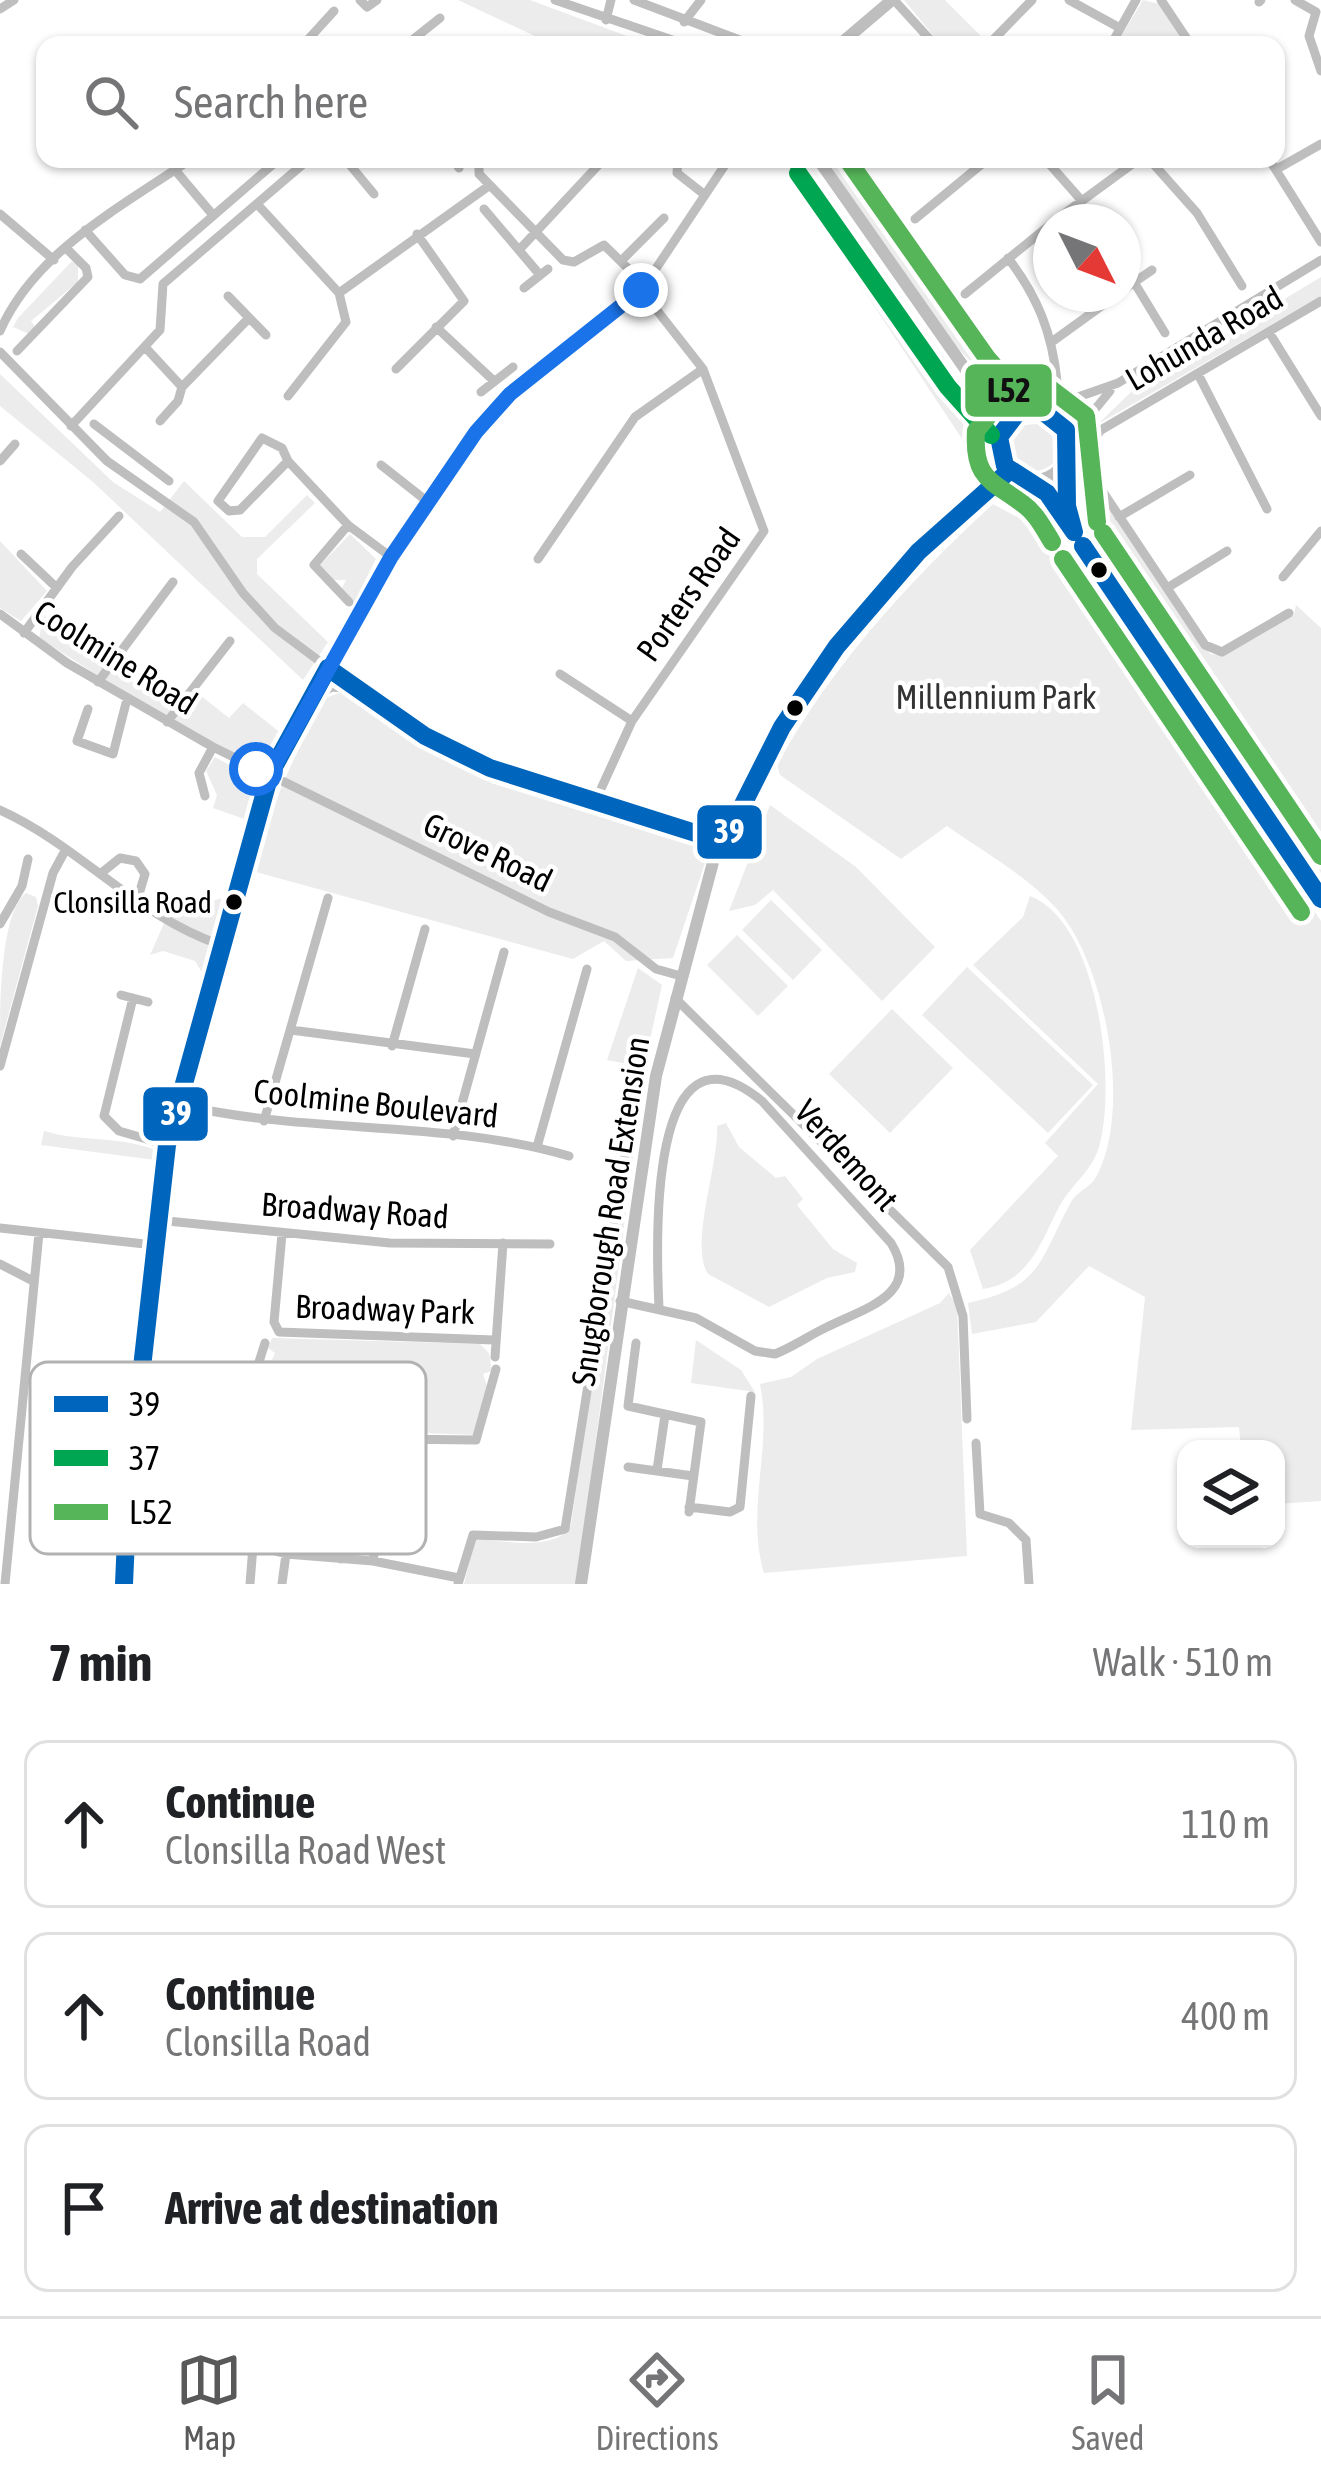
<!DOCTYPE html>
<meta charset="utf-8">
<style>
:root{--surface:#fff;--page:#f6f6f6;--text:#202124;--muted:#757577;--line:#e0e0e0;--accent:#595959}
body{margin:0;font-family:"Asap Condensed",sans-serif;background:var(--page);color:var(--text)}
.controls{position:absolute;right:36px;bottom:36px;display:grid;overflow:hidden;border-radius:24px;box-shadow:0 3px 9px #0004}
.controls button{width:108px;height:108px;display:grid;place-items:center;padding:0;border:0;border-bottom:3px solid var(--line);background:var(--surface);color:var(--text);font:60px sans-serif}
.compass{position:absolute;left:1033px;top:204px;width:108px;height:108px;border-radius:50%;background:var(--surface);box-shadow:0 3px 9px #0004;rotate:132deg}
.stop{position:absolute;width:36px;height:36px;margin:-27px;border:9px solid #1a73e8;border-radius:50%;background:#fff}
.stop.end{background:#1a73e8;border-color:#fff;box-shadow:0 3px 12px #0008}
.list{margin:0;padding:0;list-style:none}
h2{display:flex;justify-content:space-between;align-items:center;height:156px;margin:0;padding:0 48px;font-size:51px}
h2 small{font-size:39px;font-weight:400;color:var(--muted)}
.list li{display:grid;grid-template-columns:78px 1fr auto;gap:36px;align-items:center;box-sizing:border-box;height:168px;margin:0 24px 24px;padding:0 24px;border:3px solid var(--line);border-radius:24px}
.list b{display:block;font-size:45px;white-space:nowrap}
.list p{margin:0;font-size:39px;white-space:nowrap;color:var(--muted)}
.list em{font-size:39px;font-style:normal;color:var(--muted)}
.icon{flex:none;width:66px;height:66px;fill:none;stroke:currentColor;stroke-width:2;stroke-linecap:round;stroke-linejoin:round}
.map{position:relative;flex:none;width:1321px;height:1584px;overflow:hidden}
.search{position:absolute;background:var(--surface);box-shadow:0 3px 9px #0004;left:36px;right:36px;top:36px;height:132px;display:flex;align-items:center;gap:30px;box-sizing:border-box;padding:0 42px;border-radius:24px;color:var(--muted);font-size:45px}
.sheet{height:732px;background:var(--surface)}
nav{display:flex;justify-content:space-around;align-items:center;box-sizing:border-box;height:168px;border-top:3px solid var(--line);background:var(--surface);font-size:33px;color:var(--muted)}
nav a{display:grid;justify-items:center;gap:6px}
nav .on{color:var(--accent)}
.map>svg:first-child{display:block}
.green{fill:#ececec}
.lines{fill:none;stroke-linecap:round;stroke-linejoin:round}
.canal{stroke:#bfbfbf;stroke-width:9}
.minor{stroke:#bebebe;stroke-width:9}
.major{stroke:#bebebe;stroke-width:12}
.bus-1-casing{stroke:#fff;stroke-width:27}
.bus-2-casing{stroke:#fff;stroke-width:27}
.bus-3-casing{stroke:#fff;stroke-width:27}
.bus-1{stroke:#0065bd;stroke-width:18}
.bus-2{stroke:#00a651;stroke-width:18}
.bus-3{stroke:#56b559;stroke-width:18}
.route{stroke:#1a73e8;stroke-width:15}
.bus-dot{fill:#000;stroke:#fff;stroke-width:4.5}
.labels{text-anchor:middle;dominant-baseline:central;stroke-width:9;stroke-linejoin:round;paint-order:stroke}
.bus-label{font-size:30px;fill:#000;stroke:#fff;text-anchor:end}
.street-label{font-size:33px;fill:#000;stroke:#fff}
.park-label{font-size:33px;fill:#333;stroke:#fff}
.key{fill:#fff;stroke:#b2b2b2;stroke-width:3}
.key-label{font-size:33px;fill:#000}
.line-badge{stroke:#fff;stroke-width:4.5}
.badge-label{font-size:33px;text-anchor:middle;font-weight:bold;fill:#fff}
.pale-badge-label{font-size:33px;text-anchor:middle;font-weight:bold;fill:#111}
</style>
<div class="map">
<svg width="1321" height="1584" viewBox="0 0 1321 1584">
<rect width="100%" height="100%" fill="#fff"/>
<path class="green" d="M 458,0 L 530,0 L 651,45 L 554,45 Z
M 904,0 L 945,0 L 990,45 L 941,45 Z
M 1143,0 L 1160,4 L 1187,45 L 1116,45 Z
M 783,159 L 805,159 L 973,399 L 985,432 L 982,469 L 823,229 L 827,203 Z
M 826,159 L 862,159 C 913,242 971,362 1069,395 C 1050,396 1031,398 1013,391 C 948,366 867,219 826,159 Z
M 72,261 L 78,266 L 78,282 L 31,321 L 35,327 L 29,334 L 13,327 L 18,318 Z
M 1321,277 L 1321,296 L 1098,424 L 1131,392 Z
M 0,374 L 113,482 L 160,512 L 184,481 L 242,537 L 265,537 L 307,495 L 315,503 L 257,559 L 257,574 L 328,642 L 303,680 L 93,482 L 0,406 Z
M1007 444a27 27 0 1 1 54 0a27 27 0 1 1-54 0Z
M 1083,468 L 1210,654 L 1220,655 L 1294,615 L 1296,605 L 1321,628 L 1321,873 L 1108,561 L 1083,503 Z
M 993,504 L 1015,516 L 1042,511 L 1321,921 L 1321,1501 L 1276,1504 L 1276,1449 L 1241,1449 L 1239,1427 L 1131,1430 L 1145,1297 L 1089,1266 L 1036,1322 L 972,1334 L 968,1303 C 1042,1287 1038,1263 1071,1202 C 1077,1191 1090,1188 1096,1177 C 1133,1111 1106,963 1056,908 C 1026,875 982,851 947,826 L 901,859 L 780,775 L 777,765 C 832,665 909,581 993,504 Z
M 350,534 L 376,559 L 354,602 L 342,588 L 346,580 L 333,580 L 319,566 Z
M 0,541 L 47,591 L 21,621 L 0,608 Z
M 44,616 L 60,622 L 138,685 L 184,713 L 200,695 L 229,718 L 243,703 L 282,734 L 266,762 L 224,749 L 151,709 L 39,638 Z
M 345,691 L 414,738 L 486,774 L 491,783 L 709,851 L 673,958 L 626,961 L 604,941 L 573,959 L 256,872 C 266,812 296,752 325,698 Z
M 215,757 L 257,780 L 247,820 L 213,808 L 217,795 L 206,771 Z
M 770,805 L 856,867 L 935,947 L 882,1001 L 773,890 L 755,905 L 729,911 Z
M 26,893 L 36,897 L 38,906 L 0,1046 C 0,1008 0,912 26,893 Z
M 231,896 L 206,979 L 195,961 L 163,951 L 150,955 L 169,912 Z
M 1030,896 C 1099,922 1117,1085 1099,1147 C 1091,1173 1072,1183 1059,1207 C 1040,1244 1029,1282 983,1289 L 970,1250 L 1058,1156 L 1045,1143 L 1098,1084 L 973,965 L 1023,917 Z
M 771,900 L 822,950 L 793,980 L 742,930 Z
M 737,935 L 788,986 L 758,1016 L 707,965 Z
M 967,967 L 1093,1085 L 1048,1133 L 922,1015 Z
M 638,968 L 662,985 L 646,1058 L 627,1064 L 607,1060 Z
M 892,1009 L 953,1068 L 890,1133 L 829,1074 Z
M 643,1082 L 577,1584 L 464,1584 L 475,1539 C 502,1540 556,1553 571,1525 L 609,1254 Z
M 726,1123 L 739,1147 L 776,1178 L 785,1176 L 803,1199 L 797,1205 L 833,1249 L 857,1263 L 855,1272 L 827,1278 L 769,1307 L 708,1274 C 689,1245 719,1165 717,1126 Z
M 44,1131 C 82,1142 116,1136 153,1149 L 155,1160 L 41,1145 Z
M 949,1293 L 957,1306 L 967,1556 L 764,1573 C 745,1509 773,1448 760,1384 L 791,1377 L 817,1359 L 940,1303 Z
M 272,1338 L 480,1344 L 489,1353 L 492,1371 L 483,1374 L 487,1386 L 476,1435 L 396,1432 L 387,1440 L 366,1555 L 345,1552 L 353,1473 L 239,1441 L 263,1360 L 272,1360 L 275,1353 L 268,1348 Z
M 696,1340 L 741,1370 L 755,1392 L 691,1383 Z"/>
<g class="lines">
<path class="canal" d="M 0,9 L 14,0"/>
<path class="minor" d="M 360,0 L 367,7 L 377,0
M 555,0 L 687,45
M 634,0 L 753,45
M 894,0 L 935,45
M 1069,0 L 1120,28
M 1161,0 L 1191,45
M 1295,0 L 1316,12
M 1259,2 L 1261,0
M 1316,12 L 1309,36 L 1321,71
M 606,20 L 611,0
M 684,22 L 701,0
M 994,39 L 1032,0
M 303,45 L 334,11
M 406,45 L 440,18
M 1111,45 L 1136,0
M 345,159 L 374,194
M 453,159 L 459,168
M 479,159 L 479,174 L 563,260 L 574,262 L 604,245 L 645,285
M 678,159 L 677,173 L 705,195
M 1045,159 L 1082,201
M 1149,159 L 1197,213 L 1242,286
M 1269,159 L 1321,242
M 1277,169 L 1321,144
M 175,170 L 213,215
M 258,205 L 339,293
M 484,209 L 540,275
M 0,214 L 54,260
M 915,219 L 988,159
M 1053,222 L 1139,159
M 85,230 L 125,275 L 140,279 L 279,159
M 519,250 L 604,159
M 1008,258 C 1038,297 1052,333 1057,381
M 622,260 L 664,218
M 1134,282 L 1165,333
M 524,288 L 548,269
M 1123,290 L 1152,270
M 339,293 L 490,185
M 965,294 L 1051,224
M 228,296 L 266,335
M 436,327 L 494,381
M 0,331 C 35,251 123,206 191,159
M 1269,332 L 1321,416
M 1053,341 L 1118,294
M 145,347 L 182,387
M 17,351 L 88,277 L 86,268 L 66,248
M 0,352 L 107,461 L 194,522 L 243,593 L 275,628 L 389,713 L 491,769 L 708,837
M 396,369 L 464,301 L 417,234
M 1198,374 L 1267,509
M 481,392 L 513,367
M 288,396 L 346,322 L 339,293
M 1041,410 L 1118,383 L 1321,260
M 160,421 L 178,401 L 182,387 L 249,318
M 94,424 L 169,481
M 71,426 L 160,330 L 163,284 L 309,159
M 1069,441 L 1110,391
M 0,461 L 15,444
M 288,461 L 282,448 L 262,438 L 218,501 L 229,511 L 240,510 L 288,461 L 348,525 L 391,557
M 381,465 L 428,502
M 1119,517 L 1190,475
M 348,525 L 314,565 L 349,602
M 21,554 L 57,588
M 538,559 L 635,417 L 703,369
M 1283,577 L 1321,531
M 1167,588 L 1227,551
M 1289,613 L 1222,652 L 1205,645 L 1095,480 L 1089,447 L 1101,430 L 1321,301
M 0,614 L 67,663 L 213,747 L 549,912 L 615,937 L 656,969 L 681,976
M 24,633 L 72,567 L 119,516
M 560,674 L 632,721
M 98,682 L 173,582
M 313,697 L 332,687 L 353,689
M 88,709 L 77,741 L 113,754 L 127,699
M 167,722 L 230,641
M 205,796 L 199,773 L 213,747
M 595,802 L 632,721 L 764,531 L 703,369 L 641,290
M 0,810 C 80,846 137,917 221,945
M 100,874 L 120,858 L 136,861 L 145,874 L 137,901
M 0,924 L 22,886 L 28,859
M 121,995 L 148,1002
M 133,998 L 104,1116 L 119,1131 L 167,1145
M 675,998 L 948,1267 L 963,1316 L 967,1419
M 291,1030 L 475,1054
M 392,1046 L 425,929
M 0,1066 L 53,873 L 66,849
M 177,1104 C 306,1135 443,1119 569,1156
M 264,1121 L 328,898
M 453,1136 L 504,952
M 537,1147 L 587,969
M 157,1220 L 390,1243 L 550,1244
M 0,1228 L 154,1245
M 282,1234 L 274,1322 L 279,1332 L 494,1340
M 0,1264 L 33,1281
M 620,1301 L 696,1318 L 755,1351 L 775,1354 C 793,1347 810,1335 827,1327 C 862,1309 923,1295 891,1243 L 762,1101 C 647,1007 656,1244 659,1308
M 265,1343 L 234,1441 L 347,1476 L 340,1559
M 636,1343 L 628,1406 L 701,1422 L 689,1512
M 495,1357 L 503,1243
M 976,1443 L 980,1514 L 1009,1523 L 1026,1540 L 1029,1584
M 628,1467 L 693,1476
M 657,1470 L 665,1415
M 689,1507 L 730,1512 L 740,1507 L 751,1396
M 126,1529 L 230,1538 L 286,1554 L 373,1561 L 459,1578
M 373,1561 L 392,1439 L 476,1440 L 496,1369
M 5,1584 L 39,1233
M 124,1584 L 128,1492 L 167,1145 L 270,774 L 391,557 L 476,432 L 510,394 L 645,285 L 729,159
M 250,1584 L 253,1546
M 282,1584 L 286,1554
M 458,1584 L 473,1535 L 536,1537 L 565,1529 L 639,1067"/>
<path class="major" d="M 839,45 L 892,0
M 818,159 L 968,373 L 1009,419
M999 445a35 35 0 1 1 70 0a35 35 0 1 1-70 0Z
M 1065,462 L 1071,521
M 1031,480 L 1065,518 L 1321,899
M 723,835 L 708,837 L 711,850 L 724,847 C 726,825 740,804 751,782 C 811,663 905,552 1009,471
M 581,1584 L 656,1076 L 716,851"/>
<g class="bus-1-casing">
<path id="bus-1" d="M 1041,410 L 1066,430 L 1067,506 L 1074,532 L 1047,493 L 1005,466 L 999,437 L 1018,412 Z
M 1083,546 L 1321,899 L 1085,549 Z
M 328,668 L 425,736 L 490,768 L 708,837 L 709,847 L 720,850 L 782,727 L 837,646 L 918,552 L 1009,471
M 124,1584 L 128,1492 L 167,1145 L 270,774 L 328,668"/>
</g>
<g class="bus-2-casing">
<path id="bus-2" d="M 798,173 L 948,387 L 991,435"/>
</g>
<g class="bus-3-casing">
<path id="bus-3" d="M 847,159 L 987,358 L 1027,403
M 1103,533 L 1321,856
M 1052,542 C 1044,529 1036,513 1023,504 C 991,480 973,479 976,431 L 1009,390 L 1048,387 L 1086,416 L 1097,522
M 1063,559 L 1301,912"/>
</g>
<use href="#bus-1" class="bus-1"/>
<use href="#bus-2" class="bus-2"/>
<use href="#bus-3" class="bus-3"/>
</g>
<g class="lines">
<path class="route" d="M 256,769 L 270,774 L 391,557 L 476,432 L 510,394 L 641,290"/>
</g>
<g class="bus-dot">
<circle cx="1099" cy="570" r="10"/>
<circle cx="795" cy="708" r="10"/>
<circle cx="234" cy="902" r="10"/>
</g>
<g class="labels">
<g class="bus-label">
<text x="212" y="902">Clonsilla Road</text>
</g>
<g class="street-label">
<text transform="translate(1204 338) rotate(-30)">Lohunda Road</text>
<text transform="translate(688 594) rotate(-55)">Porters Road</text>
<text transform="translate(116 657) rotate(32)">Coolmine Road</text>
<text transform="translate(488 852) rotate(26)">Grove Road</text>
<text transform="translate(376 1103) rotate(6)">Coolmine Boulevard</text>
<text transform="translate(847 1155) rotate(48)">Verdemont</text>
<text transform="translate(355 1210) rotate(4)">Broadway Road</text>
<text transform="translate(610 1211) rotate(-81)">Snugborough Road Extension</text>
<text transform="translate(385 1309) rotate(2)">Broadway Park</text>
</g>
<g class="park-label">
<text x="996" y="697">Millennium Park</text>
</g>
</g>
<rect x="30" y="1362" width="396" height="192" rx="18" class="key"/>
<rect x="54" y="1396" width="54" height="16" fill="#0065bd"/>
<rect x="54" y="1450" width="54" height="16" fill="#00a651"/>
<rect x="54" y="1504" width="54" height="16" fill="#56b559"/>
<g class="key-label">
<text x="129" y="1416">39</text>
<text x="129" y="1470">37</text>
<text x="129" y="1524">L52</text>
</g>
<g class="line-badge">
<rect x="963" y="362" width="91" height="57" rx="12" fill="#56b559"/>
<rect x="695" y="803" width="69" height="58" rx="12" fill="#0065bd"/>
<rect x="141" y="1085" width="69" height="58" rx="12" fill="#0065bd"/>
</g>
<g class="badge-label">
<text x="729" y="843">39</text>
<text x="176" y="1125">39</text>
</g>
<g class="pale-badge-label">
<text x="1009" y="402">L52</text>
</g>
</svg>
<div class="controls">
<button><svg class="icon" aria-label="layers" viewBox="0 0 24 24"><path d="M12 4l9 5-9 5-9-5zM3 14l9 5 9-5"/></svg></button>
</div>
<svg class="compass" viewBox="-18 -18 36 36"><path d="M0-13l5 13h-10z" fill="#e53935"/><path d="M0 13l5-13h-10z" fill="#757577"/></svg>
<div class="stop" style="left:256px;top:769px"></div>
<div class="stop end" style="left:641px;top:290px"></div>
<div class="search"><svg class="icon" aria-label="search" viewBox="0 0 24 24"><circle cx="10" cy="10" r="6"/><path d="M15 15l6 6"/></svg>Search here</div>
</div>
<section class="sheet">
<h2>7 min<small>Walk · 510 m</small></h2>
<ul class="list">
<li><svg class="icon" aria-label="ahead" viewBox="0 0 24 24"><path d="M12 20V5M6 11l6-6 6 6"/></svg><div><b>Continue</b><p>Clonsilla Road West</p></div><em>110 m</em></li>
<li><svg class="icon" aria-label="ahead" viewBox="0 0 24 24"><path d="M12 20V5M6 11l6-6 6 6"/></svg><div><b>Continue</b><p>Clonsilla Road</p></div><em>400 m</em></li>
<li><svg class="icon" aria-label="arrive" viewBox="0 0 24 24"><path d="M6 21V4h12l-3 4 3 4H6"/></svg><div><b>Arrive at destination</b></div></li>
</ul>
</section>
<nav>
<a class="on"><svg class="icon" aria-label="map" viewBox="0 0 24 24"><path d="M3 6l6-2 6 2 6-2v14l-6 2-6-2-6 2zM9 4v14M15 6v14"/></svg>Map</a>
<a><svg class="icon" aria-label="directions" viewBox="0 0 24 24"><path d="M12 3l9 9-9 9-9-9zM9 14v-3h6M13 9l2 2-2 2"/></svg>Directions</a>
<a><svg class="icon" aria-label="saved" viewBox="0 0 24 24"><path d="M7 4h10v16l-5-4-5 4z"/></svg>Saved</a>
</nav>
